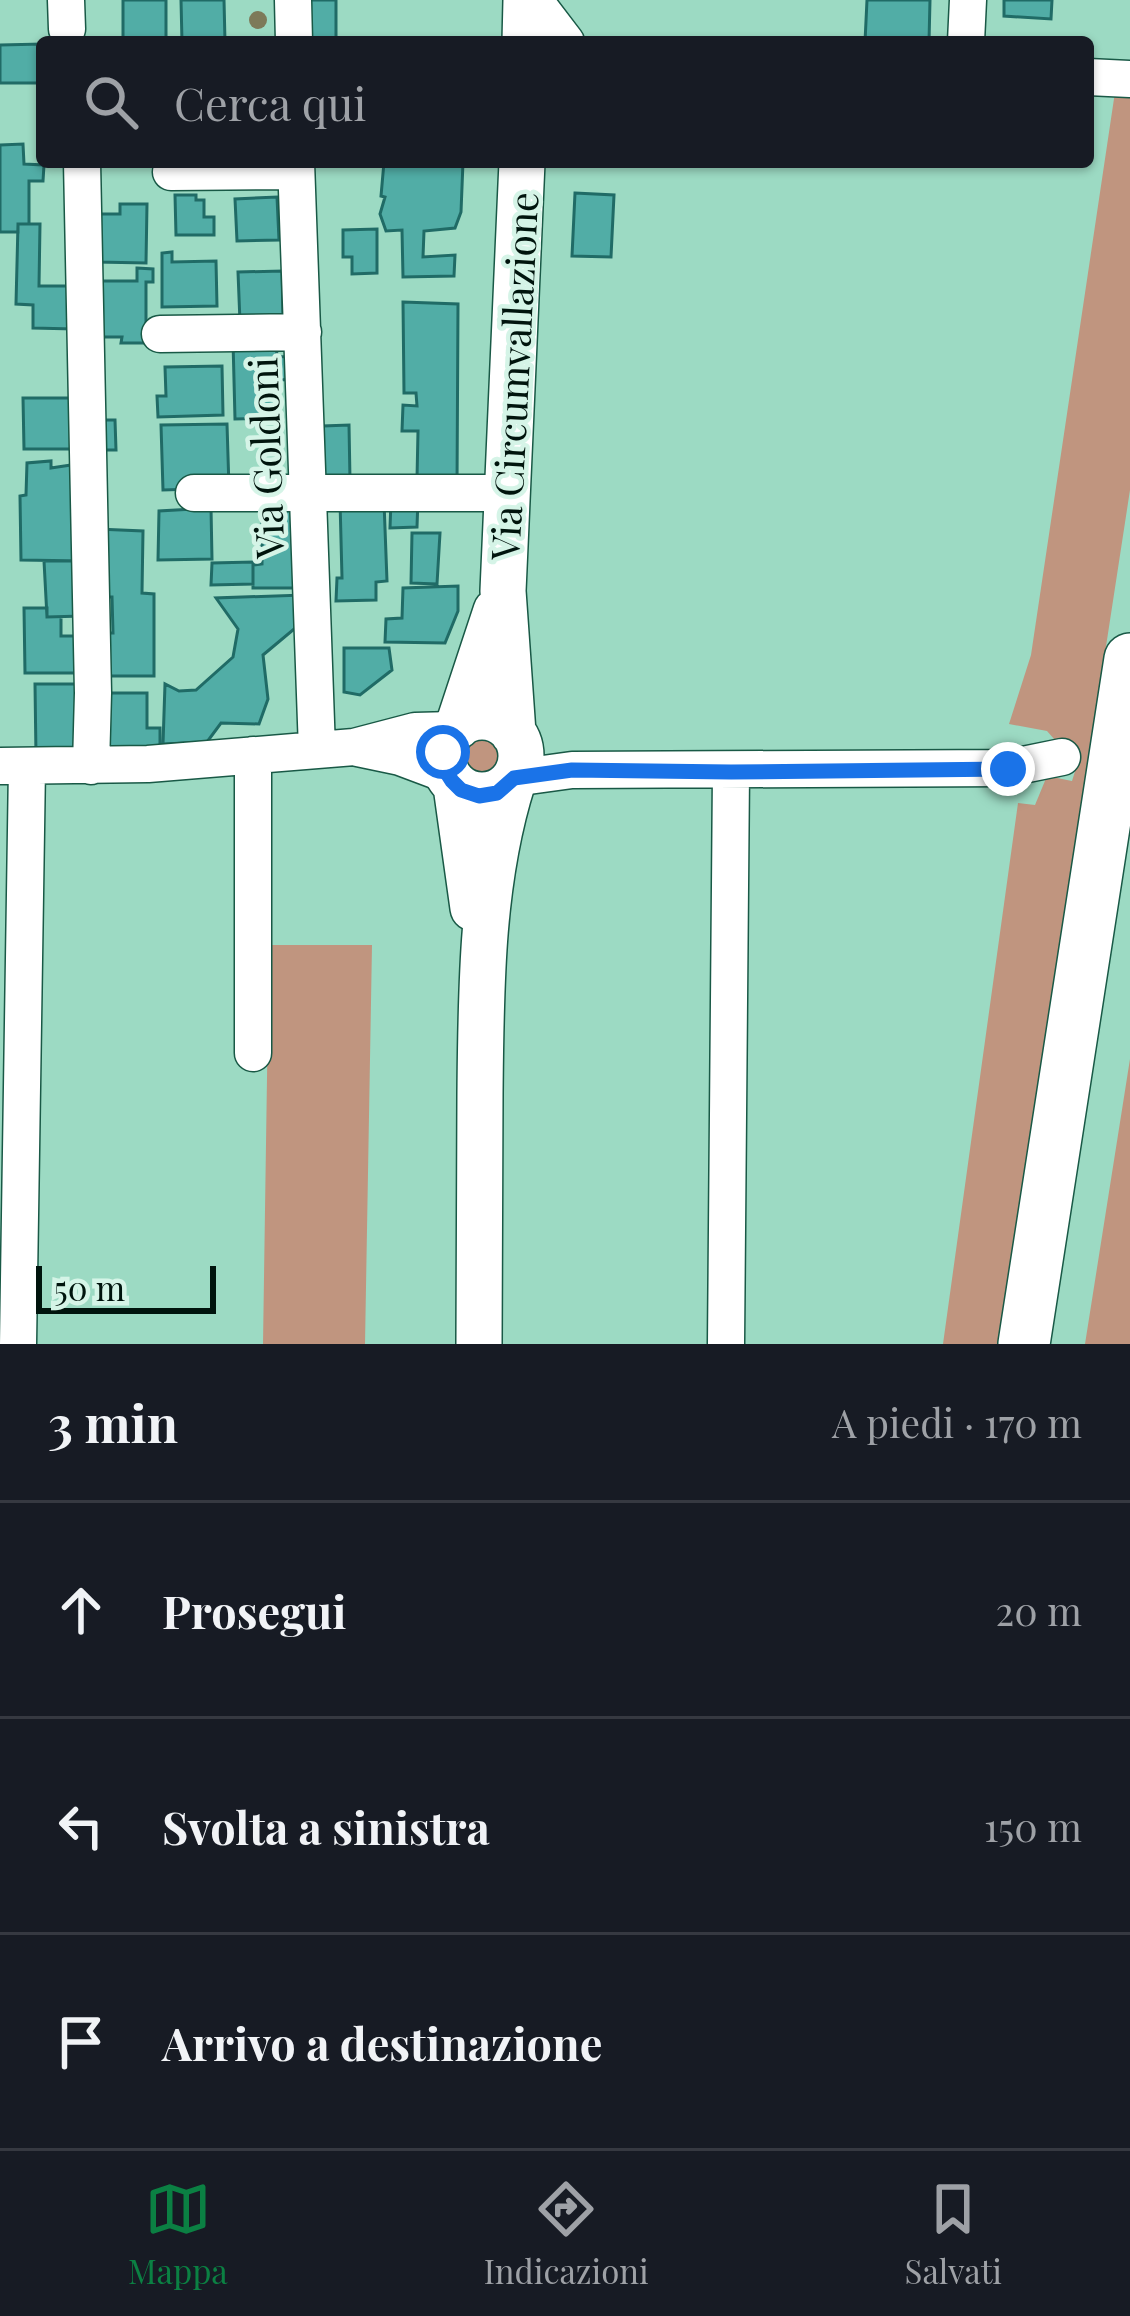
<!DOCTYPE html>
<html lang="it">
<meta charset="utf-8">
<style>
:root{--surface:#171b24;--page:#242831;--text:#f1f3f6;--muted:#9ea1a6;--line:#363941;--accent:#0b8043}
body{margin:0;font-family:"Playfair Display",serif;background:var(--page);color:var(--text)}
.scale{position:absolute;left:36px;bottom:30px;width:180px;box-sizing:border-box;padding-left:12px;border:6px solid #00140d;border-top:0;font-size:33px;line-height:42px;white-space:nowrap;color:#00140d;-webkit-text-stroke:9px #d5f4e7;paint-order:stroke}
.stop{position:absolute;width:36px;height:36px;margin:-27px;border:9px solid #1a73e8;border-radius:50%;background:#fff}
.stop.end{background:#1a73e8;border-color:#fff;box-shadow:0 3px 12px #0008}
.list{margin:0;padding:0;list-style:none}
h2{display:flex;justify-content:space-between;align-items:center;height:156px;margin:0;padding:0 48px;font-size:51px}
h2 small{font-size:39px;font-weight:400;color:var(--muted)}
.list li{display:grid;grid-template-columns:78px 1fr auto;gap:36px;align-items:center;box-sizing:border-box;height:216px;padding:0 48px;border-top:3px solid var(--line)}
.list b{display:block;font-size:45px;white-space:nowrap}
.list em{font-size:39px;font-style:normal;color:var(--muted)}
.icon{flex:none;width:66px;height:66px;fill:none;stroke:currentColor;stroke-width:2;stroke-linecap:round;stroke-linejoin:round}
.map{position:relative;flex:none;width:1130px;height:1344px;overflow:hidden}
.search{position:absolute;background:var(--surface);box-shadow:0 3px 9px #0004;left:36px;right:36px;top:36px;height:132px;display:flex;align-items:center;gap:30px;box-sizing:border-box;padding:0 42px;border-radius:12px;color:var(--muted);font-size:45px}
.sheet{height:804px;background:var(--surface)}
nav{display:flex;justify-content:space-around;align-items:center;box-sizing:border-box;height:168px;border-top:3px solid var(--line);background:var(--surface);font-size:33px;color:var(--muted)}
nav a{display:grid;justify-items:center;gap:6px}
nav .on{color:var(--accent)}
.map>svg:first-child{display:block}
.green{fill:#c0957f}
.building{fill:#51ada6;stroke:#206b66;stroke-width:3}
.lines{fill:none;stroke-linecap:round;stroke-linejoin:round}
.minor-casing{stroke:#195946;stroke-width:39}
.major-casing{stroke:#195946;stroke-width:48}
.highway-casing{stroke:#195946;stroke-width:54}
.minor{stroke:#fff;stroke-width:36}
.major{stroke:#fff;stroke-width:45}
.highway{stroke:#fff;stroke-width:51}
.tree{fill:#7d7a59}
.route{stroke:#1a73e8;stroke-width:15}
.labels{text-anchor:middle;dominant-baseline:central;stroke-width:9;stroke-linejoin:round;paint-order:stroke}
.street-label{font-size:39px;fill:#00140d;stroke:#d5f4e7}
</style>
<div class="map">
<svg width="1130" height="1344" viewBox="0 0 1130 1344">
<rect width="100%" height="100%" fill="#9cdac3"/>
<path class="green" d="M 1115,92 L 1130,96 L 1130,490 L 999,1344 L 943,1344 L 1018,803 L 1035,805 L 1047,776 L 1072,781 L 1077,765 L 1047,731 L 1009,724 L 1031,655 Z
M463 757a18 18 0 1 1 36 0a18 18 0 1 1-36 0Z
M 269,945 L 372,945 L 365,1344 L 263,1344 Z
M 1130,1059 L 1130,1344 L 1085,1344 Z"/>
<path class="building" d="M 123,0 L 166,0 L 166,40 L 123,40 Z
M 181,0 L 224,0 L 225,42 L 182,42 Z
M 305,0 L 336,0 L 336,42 L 306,42 Z
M 867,0 L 930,0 L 929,42 L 865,42 Z
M 1004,0 L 1052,0 L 1051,19 L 1004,16 Z
M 42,44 L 42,83 L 0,83 L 0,45 Z
M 23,144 L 24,164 L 44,165 L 43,181 L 29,181 L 29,224 L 18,224 L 18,232 L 0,232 L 0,145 Z
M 384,162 L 463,162 L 461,212 L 455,228 L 424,231 L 423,257 L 455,255 L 454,276 L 403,277 L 402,230 L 386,231 L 380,214 L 385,197 L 381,196 Z
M 575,193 L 614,195 L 611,257 L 572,256 Z
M 175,195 L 196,195 L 196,200 L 204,200 L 204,217 L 214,217 L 214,235 L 176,235 Z
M 277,197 L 279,240 L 237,241 L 235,199 Z
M 120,204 L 147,204 L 146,263 L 97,262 L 97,214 L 120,214 Z
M 18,224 L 40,224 L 39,286 L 75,286 L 74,329 L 33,328 L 33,305 L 16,304 Z
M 377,229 L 377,273 L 352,274 L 352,257 L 343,257 L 343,230 Z
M 172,252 L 172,262 L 216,261 L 217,306 L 162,307 L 162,253 Z
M 137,268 L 153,269 L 153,282 L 146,282 L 146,343 L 121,343 L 122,337 L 101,337 L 102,281 L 137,281 Z
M 282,271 L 283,321 L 240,322 L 238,272 Z
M 403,302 L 458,304 L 457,488 L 417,479 L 418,431 L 402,431 L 403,405 L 417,406 L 416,393 L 404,393 Z
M 276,340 L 277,357 L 298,356 L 298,379 L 279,380 L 279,418 L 235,419 L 233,341 Z
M 222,366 L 223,415 L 158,417 L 157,396 L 166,396 L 165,367 Z
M 23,398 L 76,398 L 76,449 L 24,449 Z
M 100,420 L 115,420 L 116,450 L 100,450 Z
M 227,424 L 229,488 L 163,490 L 161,425 Z
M 349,425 L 350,480 L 324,480 L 323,426 Z
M 51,461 L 51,468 L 71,465 L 84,561 L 21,560 L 20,496 L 26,495 L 27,463 Z
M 418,499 L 417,527 L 390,528 L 391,500 Z
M 340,501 L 384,502 L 387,581 L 376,582 L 376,600 L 336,601 L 337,578 L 342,578 Z
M 211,508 L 212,559 L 158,560 L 159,511 Z
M 262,509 L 301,509 L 301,588 L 253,588 L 253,565 L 262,564 Z
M 97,529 L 143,531 L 142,593 L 154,594 L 154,676 L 106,676 L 105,633 L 113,633 L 112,597 L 98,597 Z
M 412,533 L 440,533 L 437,584 L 411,583 Z
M 44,561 L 80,561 L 82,616 L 47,617 Z
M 253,562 L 253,584 L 211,585 L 212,563 Z
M 458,586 L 458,611 L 445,643 L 385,642 L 386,619 L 402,618 L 403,588 Z
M 303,595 L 299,625 L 263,655 L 268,699 L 259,724 L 221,723 L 207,742 L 163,744 L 165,684 L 179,691 L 196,690 L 233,657 L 238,629 L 216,598 Z
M 24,608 L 47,608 L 47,617 L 61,617 L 61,636 L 82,636 L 82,673 L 25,673 Z
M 344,648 L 389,648 L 392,670 L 360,695 L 344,692 Z
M 35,684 L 82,684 L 83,756 L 36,756 Z
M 103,693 L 147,693 L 147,728 L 160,728 L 160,752 L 105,754 Z"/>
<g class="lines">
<g class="minor-casing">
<path id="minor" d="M 66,0 L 67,29
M 293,0 L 294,42
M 534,0 L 566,42
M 966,42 L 968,0
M 1088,77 L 1130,79
M 82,162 L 93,693 L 91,766
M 296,162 L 317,750
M 171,172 L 296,171
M 160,334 L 303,332
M 194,493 L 505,493
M 357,748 L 400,757 L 448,775
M 0,766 L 148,764 L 354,747 L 415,731 L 453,730
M 514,778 L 572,770 L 1008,768 L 1062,757
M 253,1053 L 253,755
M 18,1344 L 27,766
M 726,1344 L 731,772"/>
</g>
<g class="major-casing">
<path id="major" d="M 525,42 L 526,0
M443 756a39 39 0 1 1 78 0a39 39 0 1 1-78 0Z
M 458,726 L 496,611
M 513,733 L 503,591 L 522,162
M 456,786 L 473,908
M 479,1344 C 479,1261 480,1177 480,1094 C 481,990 481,881 513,781"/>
</g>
<g class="highway-casing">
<path id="highway" d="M 1024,1344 L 1130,659"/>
</g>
<use href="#minor" class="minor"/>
<use href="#major" class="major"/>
<use href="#highway" class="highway"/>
</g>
<circle class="tree" cx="258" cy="20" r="9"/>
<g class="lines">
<path class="route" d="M 443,752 L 445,770 L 452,781 L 461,790 L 479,796 L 497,793 L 514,778 L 572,770 L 731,772 L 1008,769"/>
</g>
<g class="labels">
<g class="street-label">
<text transform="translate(513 376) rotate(-87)">Via Circumvallazione</text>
<text transform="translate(265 458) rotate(-92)">Via Goldoni</text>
</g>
</g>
</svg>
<div class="scale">50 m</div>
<div class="stop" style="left:443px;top:752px"></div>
<div class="stop end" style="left:1008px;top:769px"></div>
<div class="search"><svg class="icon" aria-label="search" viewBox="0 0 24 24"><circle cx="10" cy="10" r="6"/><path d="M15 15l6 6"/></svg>Cerca qui</div>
</div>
<section class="sheet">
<h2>3 min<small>A piedi · 170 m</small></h2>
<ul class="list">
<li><svg class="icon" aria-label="ahead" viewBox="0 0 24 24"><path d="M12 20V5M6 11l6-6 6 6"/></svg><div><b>Prosegui</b></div><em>20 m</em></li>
<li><svg class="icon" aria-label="left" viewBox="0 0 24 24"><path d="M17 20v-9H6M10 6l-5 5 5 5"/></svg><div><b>Svolta a sinistra</b></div><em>150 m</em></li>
<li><svg class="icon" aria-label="arrive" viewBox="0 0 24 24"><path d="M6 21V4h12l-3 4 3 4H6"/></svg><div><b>Arrivo a destinazione</b></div></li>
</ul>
</section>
<nav>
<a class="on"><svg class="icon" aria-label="map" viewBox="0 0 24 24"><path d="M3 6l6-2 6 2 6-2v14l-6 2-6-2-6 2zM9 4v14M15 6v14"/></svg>Mappa</a>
<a><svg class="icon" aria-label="directions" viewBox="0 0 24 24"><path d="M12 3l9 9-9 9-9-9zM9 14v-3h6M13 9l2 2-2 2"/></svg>Indicazioni</a>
<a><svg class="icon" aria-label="saved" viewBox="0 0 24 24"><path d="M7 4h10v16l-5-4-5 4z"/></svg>Salvati</a>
</nav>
